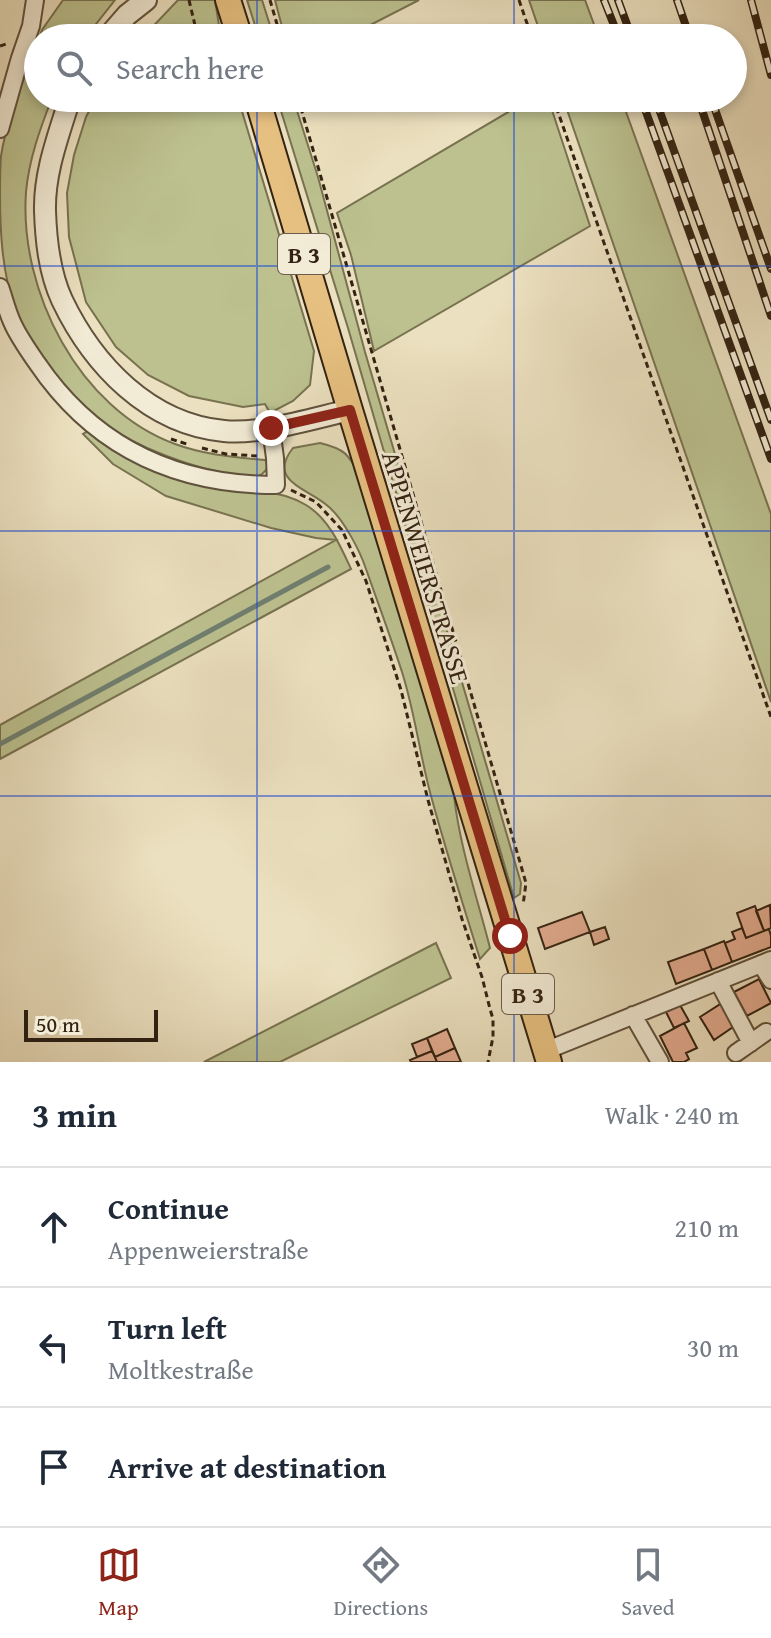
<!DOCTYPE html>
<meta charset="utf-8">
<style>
:root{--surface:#fff;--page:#f6f6f7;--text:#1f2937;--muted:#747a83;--line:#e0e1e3;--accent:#8f2418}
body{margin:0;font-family:"Gentium Book Plus",serif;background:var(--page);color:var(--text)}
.scale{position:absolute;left:24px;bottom:20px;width:134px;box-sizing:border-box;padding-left:8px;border:4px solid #332212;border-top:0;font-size:22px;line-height:28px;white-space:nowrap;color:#332212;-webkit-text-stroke:6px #f2ebd5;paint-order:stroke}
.stop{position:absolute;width:24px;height:24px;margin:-18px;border:6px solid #8f2418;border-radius:50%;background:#fff}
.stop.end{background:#8f2418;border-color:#fff;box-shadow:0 2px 8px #0008}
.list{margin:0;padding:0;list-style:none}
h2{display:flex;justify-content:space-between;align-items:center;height:104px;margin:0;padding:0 32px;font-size:34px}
h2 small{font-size:26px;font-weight:400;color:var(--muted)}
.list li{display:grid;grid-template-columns:52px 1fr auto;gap:24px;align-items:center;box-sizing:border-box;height:120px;padding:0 32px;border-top:2px solid var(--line)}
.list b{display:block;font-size:30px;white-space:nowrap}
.list p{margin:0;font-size:26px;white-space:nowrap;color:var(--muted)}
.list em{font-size:26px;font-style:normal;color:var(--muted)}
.icon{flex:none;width:44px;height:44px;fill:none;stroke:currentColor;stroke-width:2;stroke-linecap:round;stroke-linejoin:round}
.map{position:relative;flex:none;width:771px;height:1062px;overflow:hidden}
.search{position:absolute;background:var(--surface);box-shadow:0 4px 12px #0003;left:24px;right:24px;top:24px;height:88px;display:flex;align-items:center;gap:20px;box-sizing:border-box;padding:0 28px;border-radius:44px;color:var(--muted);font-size:30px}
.sheet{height:464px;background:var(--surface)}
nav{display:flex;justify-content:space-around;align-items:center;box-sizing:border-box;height:112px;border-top:2px solid var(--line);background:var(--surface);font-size:22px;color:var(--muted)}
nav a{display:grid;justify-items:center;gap:4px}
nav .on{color:var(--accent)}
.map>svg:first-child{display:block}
.green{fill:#bcc18f;stroke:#787250;stroke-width:2}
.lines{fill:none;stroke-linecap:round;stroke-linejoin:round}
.stream{stroke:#707f70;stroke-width:5}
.building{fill:#e4ad91;stroke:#332212;stroke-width:2}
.minor-casing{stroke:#61523d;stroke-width:20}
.tertiary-casing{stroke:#61523d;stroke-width:24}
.primary-casing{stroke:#332212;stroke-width:28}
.path{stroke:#332212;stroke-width:3;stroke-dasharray:6 4;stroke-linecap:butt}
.minor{stroke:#f2ebd5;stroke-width:16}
.tertiary{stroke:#f2ebd5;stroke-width:20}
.primary{stroke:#e6c080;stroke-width:24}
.rail-casing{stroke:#332212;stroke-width:8}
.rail{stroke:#f2ebd5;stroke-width:5;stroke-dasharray:15;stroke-linecap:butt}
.route{stroke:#8f2418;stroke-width:10}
.grid{fill:none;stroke:#1d4ed8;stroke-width:2;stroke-opacity:0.55}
.labels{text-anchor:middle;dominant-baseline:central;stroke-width:6;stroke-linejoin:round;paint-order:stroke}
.shield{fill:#f2ebd5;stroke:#6c5e4c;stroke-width:2}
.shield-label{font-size:24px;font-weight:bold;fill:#332212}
.street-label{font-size:26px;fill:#332212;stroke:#f2ebd5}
</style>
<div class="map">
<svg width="771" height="1062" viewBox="0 0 771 1062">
<rect width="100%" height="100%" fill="#ebe0bf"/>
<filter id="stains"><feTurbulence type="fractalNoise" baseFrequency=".0025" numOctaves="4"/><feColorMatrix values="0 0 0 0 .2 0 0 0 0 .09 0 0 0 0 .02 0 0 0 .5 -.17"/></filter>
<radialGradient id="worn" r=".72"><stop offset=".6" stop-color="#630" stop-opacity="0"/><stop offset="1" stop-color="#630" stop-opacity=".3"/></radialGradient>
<path class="green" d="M 63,0 L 115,0 L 85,38 L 39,38 L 42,30 Z
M 178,0 L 215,0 L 221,38 L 142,38 Z
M 247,0 L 262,0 L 274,38 L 259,38 Z
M 275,0 L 419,0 L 345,38 L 285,38 Z
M 529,0 L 585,0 L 599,38 L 542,38 Z
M 38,40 L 38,98 L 52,98 C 40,129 29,159 26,192 C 19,291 79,409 175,444 C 205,455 234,457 265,460 L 269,465 C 266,471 262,476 255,477 C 250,478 243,475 237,475 C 194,469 137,448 102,422 C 70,400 27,344 14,307 C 2,269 0,232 0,193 C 0,181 0,168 1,156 C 7,117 25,77 38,40 Z
M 96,98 L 238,98 L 314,351 L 310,385 L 293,401 L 270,413 L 265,404 L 243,407 L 189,396 L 148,375 L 116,347 L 86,302 L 69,237 L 67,193 L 74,155 L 86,117 Z
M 277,98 L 293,98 L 318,177 L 365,352 L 521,883 L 520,894 L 514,898 L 348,328 Z
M 532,98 L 548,98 L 590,226 L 374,351 L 351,255 L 337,213 Z
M 563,98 L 621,98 L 771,514 L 771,702 Z
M 88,431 L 106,444 C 153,459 200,475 247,488 C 268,494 285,492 306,505 C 329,519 340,545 351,569 L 0,759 L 0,725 L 336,540 L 316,538 L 271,528 L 166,496 L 113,464 L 83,434 Z
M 320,443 C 345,449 348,454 360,475 L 454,796 C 460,848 477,897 490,948 L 480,959 C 463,905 446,851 431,796 C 420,756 415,713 402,672 C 391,638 378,603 366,569 C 360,551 344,520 329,507 C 309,488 266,482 293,448 Z
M 436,943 L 451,978 L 280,1062 L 204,1062 Z"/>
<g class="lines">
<path class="stream" d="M 0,744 L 328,567"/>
</g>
<path class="building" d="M 770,905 L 771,928 L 764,931 L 756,911 Z
M 755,906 L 764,931 L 746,938 L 737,913 Z
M 582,912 L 590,932 L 545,949 L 538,928 Z
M 605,927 L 609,939 L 594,945 L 590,932 Z
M 742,928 L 746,938 L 769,929 L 771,936 L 771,947 L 732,962 L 725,943 L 735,939 L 732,932 Z
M 724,941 L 732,962 L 712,970 L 704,949 Z
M 704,949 L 712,970 L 676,984 L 668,962 Z
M 759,979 L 771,1003 L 747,1016 L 734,992 Z
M 722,1003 L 736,1025 L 714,1040 L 700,1017 Z
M 680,1005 L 689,1021 L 674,1028 L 666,1012 Z
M 684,1023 L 697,1048 L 686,1053 L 689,1059 L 684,1062 L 673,1062 L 660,1036 Z
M 447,1029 L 455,1048 L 435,1057 L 427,1038 Z
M 427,1038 L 432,1051 L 417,1057 L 412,1044 Z
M 455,1048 L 461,1062 L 437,1062 L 435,1057 Z
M 432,1051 L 437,1062 L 411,1062 L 410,1060 Z"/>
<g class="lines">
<g class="minor-casing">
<path id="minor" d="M 0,129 L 20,58 L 31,26 L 35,0
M 0,287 C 4,298 7,311 12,322 C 18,336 28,350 37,363 C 94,447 176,485 276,485 L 275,458 L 271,428
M 761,964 L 771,980
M 718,981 L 751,1043
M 633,1015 L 660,1062
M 545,1051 L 771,960
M 736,1053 L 766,1032"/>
</g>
<g class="tertiary-casing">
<path id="tertiary" d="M 107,38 L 127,15 L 146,0
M 70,98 C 59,134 44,172 45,211 C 46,240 49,272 62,300 C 93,365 149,424 224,431 C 260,435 314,418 350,410"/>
</g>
<g class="primary-casing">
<path id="primary" d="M 228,0 L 240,38
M 257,98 L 350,410 L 549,1062"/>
</g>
<path class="path" d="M 189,0 L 198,38
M 270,0 L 281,38
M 519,0 L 532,38
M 0,46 L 9,43
M 298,98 L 526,883 L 523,905
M 553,98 L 771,717
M 171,439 L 190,445
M 202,448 L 226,454 L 257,456
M 291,490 L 316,502 L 342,530 L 366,581 L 401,690 L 428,800 L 462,919 L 482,977 L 490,1009 L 493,1019 L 493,1037 L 488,1062"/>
<use href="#minor" class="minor"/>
<use href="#tertiary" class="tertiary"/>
<use href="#primary" class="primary"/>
<g class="rail-casing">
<path id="rail" d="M 604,0 L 619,38
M 618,0 L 632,38
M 677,0 L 690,38
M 751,0 L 771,75
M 641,98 L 771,459
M 655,98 L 771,420
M 698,98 L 771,316
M 711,98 L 771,269"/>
</g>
<use href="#rail" class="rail"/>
</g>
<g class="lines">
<path class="route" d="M 271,428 L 350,410 L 510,936"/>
</g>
<path class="grid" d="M 257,0 L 257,38M 514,0 L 514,38M 257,98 L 257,1062M 514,98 L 514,1062M 0,266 L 771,266M 0,531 L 771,531M 0,796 L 771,796"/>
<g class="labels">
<g class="shield">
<rect x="278" y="234" width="52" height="40" rx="6"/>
<rect x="502" y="974" width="52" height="40" rx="6"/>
</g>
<g class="shield-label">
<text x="304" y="254">B 3</text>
<text x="528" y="994">B 3</text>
</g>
<g class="street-label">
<text transform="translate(426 567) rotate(73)">APPENWEIERSTRASSE</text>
</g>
</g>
<rect width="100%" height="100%" filter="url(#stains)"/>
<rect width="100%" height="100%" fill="url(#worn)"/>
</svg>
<div class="scale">50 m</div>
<div class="stop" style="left:510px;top:936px"></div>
<div class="stop end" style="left:271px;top:428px"></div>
<div class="search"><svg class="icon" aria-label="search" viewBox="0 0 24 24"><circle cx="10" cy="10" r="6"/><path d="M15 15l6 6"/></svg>Search here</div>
</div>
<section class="sheet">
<h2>3 min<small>Walk · 240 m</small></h2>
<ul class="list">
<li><svg class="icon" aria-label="ahead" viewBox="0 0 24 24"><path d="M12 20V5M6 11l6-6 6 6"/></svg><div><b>Continue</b><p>Appenweierstraße</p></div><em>210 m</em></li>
<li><svg class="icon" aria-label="left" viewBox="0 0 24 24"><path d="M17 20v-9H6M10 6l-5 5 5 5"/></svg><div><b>Turn left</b><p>Moltkestraße</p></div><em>30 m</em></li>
<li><svg class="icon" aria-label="arrive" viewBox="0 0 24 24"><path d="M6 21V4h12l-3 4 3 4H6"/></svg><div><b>Arrive at destination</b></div></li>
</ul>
</section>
<nav>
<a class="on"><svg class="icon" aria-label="map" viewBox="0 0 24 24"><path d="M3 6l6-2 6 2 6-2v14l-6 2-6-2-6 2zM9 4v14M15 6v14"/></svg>Map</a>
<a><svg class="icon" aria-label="directions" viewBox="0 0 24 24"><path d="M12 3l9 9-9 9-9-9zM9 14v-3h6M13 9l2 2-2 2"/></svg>Directions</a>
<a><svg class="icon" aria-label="saved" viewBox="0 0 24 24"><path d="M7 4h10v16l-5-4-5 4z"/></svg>Saved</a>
</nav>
